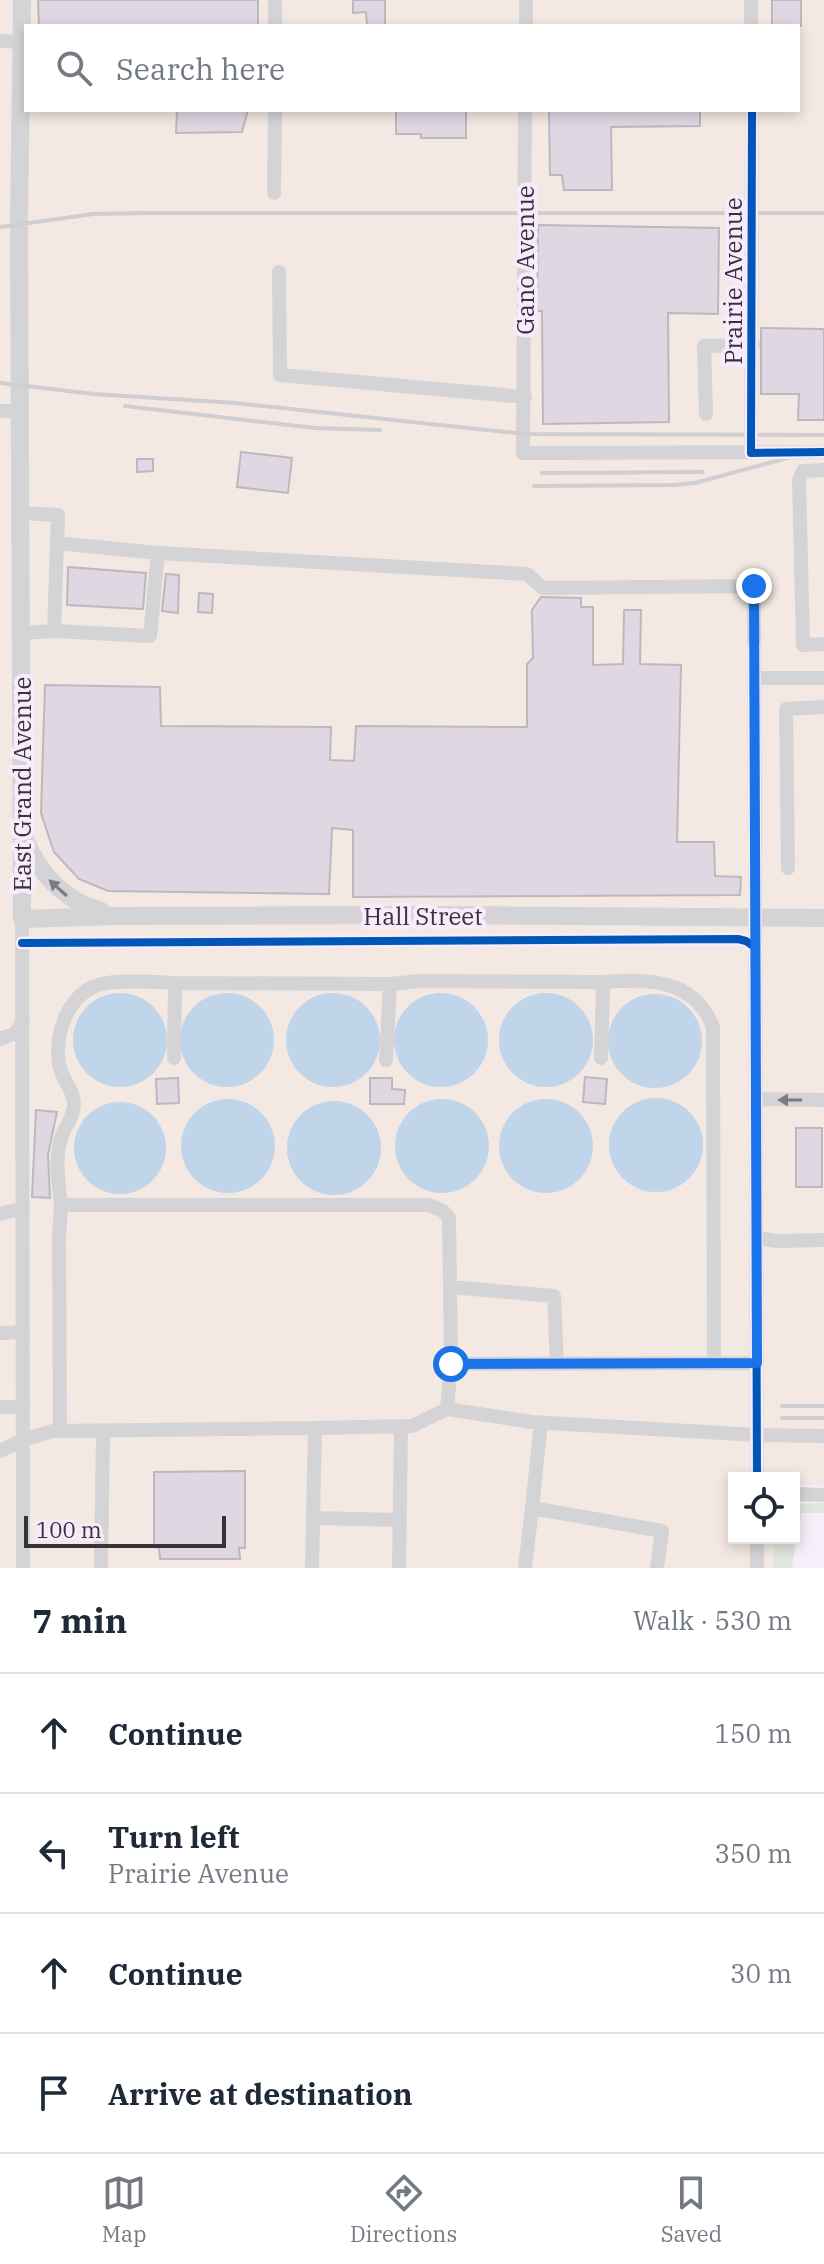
<!DOCTYPE html>
<meta charset="utf-8">
<style>
:root{--surface:#fff;--page:#f6f6f7;--text:#1f2937;--muted:#747a83;--line:#e0e1e3;--accent:#7a747e}
body{margin:0;font-family:"IBM Plex Serif",serif;background:var(--page);color:var(--text)}
.controls{position:absolute;right:24px;bottom:24px;display:grid;overflow:hidden;border-radius:0px;box-shadow:0 4px 12px #0003}
.controls button{width:72px;height:72px;display:grid;place-items:center;padding:0;border:0;border-bottom:2px solid var(--line);background:var(--surface);color:var(--text);font:40px sans-serif}
.scale{position:absolute;left:24px;bottom:20px;width:202px;box-sizing:border-box;padding-left:8px;border:4px solid #38323b;border-top:0;font-size:22px;line-height:28px;white-space:nowrap;color:#38323b;-webkit-text-stroke:6px #f7ebfd;paint-order:stroke}
.stop{position:absolute;width:24px;height:24px;margin:-18px;border:6px solid #1a73e8;border-radius:50%;background:#fff}
.stop.end{background:#1a73e8;border-color:#fff;box-shadow:0 2px 8px #0008}
.list{margin:0;padding:0;list-style:none}
h2{display:flex;justify-content:space-between;align-items:center;height:104px;margin:0;padding:0 32px;font-size:34px}
h2 small{font-size:26px;font-weight:400;color:var(--muted)}
.list li{display:grid;grid-template-columns:52px 1fr auto;gap:24px;align-items:center;box-sizing:border-box;height:120px;padding:0 32px;border-top:2px solid var(--line)}
.list b{display:block;font-size:30px;white-space:nowrap}
.list p{margin:0;font-size:26px;white-space:nowrap;color:var(--muted)}
.list em{font-size:26px;font-style:normal;color:var(--muted)}
.icon{flex:none;width:44px;height:44px;fill:none;stroke:currentColor;stroke-width:2;stroke-linecap:round;stroke-linejoin:round}
.map{position:relative;flex:none;width:824px;height:1568px;overflow:hidden}
.search{position:absolute;background:var(--surface);box-shadow:0 4px 12px #0003;left:24px;right:24px;top:24px;height:88px;display:flex;align-items:center;gap:20px;box-sizing:border-box;padding:0 28px;border-radius:0px;color:var(--muted);font-size:30px}
.sheet{height:584px;background:var(--surface)}
nav{display:flex;justify-content:space-around;align-items:center;box-sizing:border-box;height:112px;border-top:2px solid var(--line);background:var(--surface);font-size:22px;color:var(--muted)}
nav a{display:grid;justify-items:center;gap:4px}
nav .on{color:var(--accent)}
.map>svg:first-child{display:block}
.industrial{fill:#f3e9e2;fill-rule:evenodd}
.green{fill:#e1e7de}
.water{fill:#c0d5ea}
.building{fill:#dfd8e3;stroke:#bdb7bf;stroke-width:2}
.lines{fill:none;stroke-linecap:round;stroke-linejoin:round}
.minor{stroke:#d4d3d6;stroke-width:14}
.major{stroke:#d4d3d6;stroke-width:18}
.rail{stroke:#d0ced0;stroke-width:4}
.cycleway-casing{stroke:#f7ebfd;stroke-width:13}
.cycleway{stroke:#0057b8;stroke-width:8}
.oneway{fill:#7e7a81}
.route{stroke:#1a73e8;stroke-width:10}
.labels{text-anchor:middle;dominant-baseline:central;stroke-width:8;stroke-linejoin:round;paint-order:stroke}
.street-label{font-size:24px;fill:#38323b;stroke:#f7ebfd}
</style>
<div class="map">
<svg width="824" height="1568" viewBox="0 0 824 1568">
<rect width="100%" height="100%" fill="#f6eff9"/>
<path class="industrial" d="M 0,0 L 824,0 L 824,1486 L 794,1484 L 794,1478 L 734,1478 L 734,1538 L 773,1538 L 773,1568 L 0,1568 ZM 26,26 L 798,26 L 798,110 L 26,110 Z"/>
<path class="green" d="M 824,1503 L 824,1513 L 801,1513 L 792,1568 L 773,1568 L 773,1538 L 794,1538 L 794,1504 Z"/>
<path class="water" d="M499 1040a47 47 0 1 1 94 0a47 47 0 1 1-94 0Z
M286 1040a47 47 0 1 1 94 0a47 47 0 1 1-94 0Z
M73 1040a47 47 0 1 1 94 0a47 47 0 1 1-94 0Z
M180 1040a47 47 0 1 1 94 0a47 47 0 1 1-94 0Z
M394 1040a47 47 0 1 1 94 0a47 47 0 1 1-94 0Z
M608 1041a47 47 0 1 1 94 0a47 47 0 1 1-94 0Z
M609 1145a47 47 0 1 1 94 0a47 47 0 1 1-94 0Z
M499 1146a47 47 0 1 1 94 0a47 47 0 1 1-94 0Z
M181 1146a47 47 0 1 1 94 0a47 47 0 1 1-94 0Z
M395 1146a47 47 0 1 1 94 0a47 47 0 1 1-94 0Z
M287 1148a47 47 0 1 1 94 0a47 47 0 1 1-94 0Z
M74 1148a46 46 0 1 1 92 0a46 46 0 1 1-92 0Z"/>
<path class="building" d="M 38,0 L 258,0 L 258,26 L 39,26 Z
M 353,0 L 385,0 L 385,26 L 367,26 L 366,12 L 353,13 Z
M 772,0 L 801,0 L 801,26 L 772,26 Z
M 177,110 L 248,110 L 242,132 L 176,133 Z
M 396,110 L 466,110 L 466,138 L 421,138 L 421,134 L 396,134 Z
M 549,110 L 700,110 L 700,126 L 611,127 L 612,190 L 564,190 L 562,175 L 550,175 Z
M 538,225 L 719,228 L 718,314 L 668,313 L 669,422 L 543,424 L 542,311 L 537,311 Z
M 761,328 L 824,329 L 824,420 L 798,420 L 799,394 L 761,394 Z
M 241,452 L 292,458 L 288,493 L 237,487 Z
M 137,459 L 153,459 L 153,471 L 137,472 Z
M 68,567 L 146,573 L 143,609 L 67,605 Z
M 166,574 L 179,575 L 178,613 L 162,611 Z
M 199,593 L 213,594 L 212,613 L 198,612 Z
M 541,597 L 581,598 L 581,607 L 593,607 L 593,665 L 623,664 L 624,610 L 641,610 L 640,664 L 681,665 L 677,842 L 714,842 L 715,876 L 741,877 L 740,895 L 353,897 L 353,830 L 332,828 L 329,894 L 108,891 L 79,879 L 54,852 L 41,813 L 45,685 L 160,687 L 161,726 L 331,727 L 330,760 L 354,761 L 356,726 L 527,727 L 527,664 L 533,658 L 532,610 Z
M 585,1077 L 607,1079 L 605,1104 L 583,1102 Z
M 178,1078 L 179,1103 L 157,1104 L 156,1079 Z
M 370,1078 L 392,1078 L 392,1089 L 405,1090 L 404,1104 L 370,1104 Z
M 36,1110 L 57,1112 L 48,1154 L 50,1198 L 32,1197 Z
M 796,1128 L 822,1128 L 822,1187 L 796,1187 Z
M 245,1471 L 245,1548 L 239,1548 L 240,1559 L 160,1559 L 159,1548 L 154,1547 L 154,1472 Z"/>
<g class="lines">
<path class="minor" d="M 751,0 L 751,26
M 275,26 L 275,0
M 526,26 L 526,0
M 0,41 L 21,42
M 525,110 L 523,453 L 824,452
M 274,193 L 275,110
M 279,272 L 280,375 L 525,397
M 0,411 L 19,411
M 706,414 L 704,346 L 753,345
M 751,453 L 752,110
M 824,470 L 803,471 L 799,480 L 803,645 L 824,644
M 20,513 L 58,515 L 54,631
M 57,543 L 158,553
M 21,633 L 54,631 L 150,636 L 158,553 L 527,574 L 543,588 L 754,586 L 757,1478
M 754,678 L 824,678
M 788,868 L 786,709 L 824,707
M 22,919 L 23,1568
M 603,982 C 648,979 694,978 713,1027 L 714,1363
M 175,983 L 390,984 L 386,1060
M 390,984 L 420,981 L 603,982 L 601,1058
M 0,1039 L 16,1033 L 23,1019
M 756,1099 L 824,1100
M 61,1205 C 59,1185 54,1158 61,1138 C 65,1126 74,1117 74,1104 C 74,1089 61,1079 59,1064 C 54,1031 70,988 107,983 C 129,980 153,982 175,983 L 174,1058
M 0,1214 L 23,1208
M 756,1238 L 778,1241 L 824,1240
M 0,1333 L 23,1332
M 451,1364 L 450,1287 L 554,1296 L 557,1364
M 0,1407 L 23,1407
M 447,1409 L 451,1364 L 757,1363
M 541,1423 L 532,1508 L 662,1531 L 657,1568
M 315,1428 L 412,1426 L 447,1409 L 532,1422 L 757,1435 L 824,1436
M 60,1431 L 59,1239 L 61,1205 L 429,1205 L 443,1211 L 449,1218 L 450,1287
M 0,1451 L 23,1440 L 53,1431 L 315,1428 L 312,1568
M 794,1494 L 824,1495
M 313,1518 L 400,1520
M 757,1538 L 757,1568
M 101,1568 L 103,1431
M 399,1568 L 401,1426
M 525,1568 L 532,1508"/>
<path class="major" d="M 22,0 L 19,223 L 22,919 L 115,916 L 444,915 L 824,918
M 24,838 C 40,874 63,900 101,911"/>
<path class="rail" d="M 0,227 L 93,214 L 148,213 L 824,213
M 0,383 L 94,394 L 235,403 L 524,434 L 824,435
M 125,406 L 315,428 L 380,430
M 542,473 L 703,472
M 534,486 L 673,485 L 695,483 L 824,448
M 782,1406 L 824,1406
M 782,1418 L 824,1418"/>
<g class="cycleway-casing">
<path id="cycleway" d="M 752,110 L 751,453 L 824,452
M 754,647 L 757,1478
M 22,943 L 738,939 L 746,941 L 756,948"/>
</g>
<use href="#cycleway" class="cycleway"/>
</g>
<defs><path id="oneway-solid" d="M-6-.8H1V-3.2L6.5 0L1 3.2V.8H-6Z" transform="scale(2)"/></defs>
<g class="oneway">
<use href="#oneway-solid" transform="translate(58 888) rotate(-138)"/>
<use href="#oneway-solid" transform="translate(790 1100) rotate(-180)"/>
</g>
<g class="lines">
<path class="route" d="M 451,1364 L 757,1363 L 754,586"/>
</g>
<g class="labels">
<g class="street-label">
<text transform="translate(525 260) rotate(-90)">Gano Avenue</text>
<text transform="translate(733 281) rotate(-90)">Prairie Avenue</text>
<text transform="translate(22 784) rotate(-90)">East Grand Avenue</text>
<text x="423" y="916">Hall Street</text>
</g>
</g>
</svg>
<div class="controls">
<button><svg class="icon" aria-label="locate" viewBox="0 0 24 24"><circle cx="12" cy="12" r="6"/><path d="M12 2v4M12 18v4M2 12h4M18 12h4"/></svg></button>
</div>
<div class="scale">100 m</div>
<div class="stop" style="left:451px;top:1364px"></div>
<div class="stop end" style="left:754px;top:586px"></div>
<div class="search"><svg class="icon" aria-label="search" viewBox="0 0 24 24"><circle cx="10" cy="10" r="6"/><path d="M15 15l6 6"/></svg>Search here</div>
</div>
<section class="sheet">
<h2>7 min<small>Walk · 530 m</small></h2>
<ul class="list">
<li><svg class="icon" aria-label="ahead" viewBox="0 0 24 24"><path d="M12 20V5M6 11l6-6 6 6"/></svg><div><b>Continue</b></div><em>150 m</em></li>
<li><svg class="icon" aria-label="left" viewBox="0 0 24 24"><path d="M17 20v-9H6M10 6l-5 5 5 5"/></svg><div><b>Turn left</b><p>Prairie Avenue</p></div><em>350 m</em></li>
<li><svg class="icon" aria-label="ahead" viewBox="0 0 24 24"><path d="M12 20V5M6 11l6-6 6 6"/></svg><div><b>Continue</b></div><em>30 m</em></li>
<li><svg class="icon" aria-label="arrive" viewBox="0 0 24 24"><path d="M6 21V4h12l-3 4 3 4H6"/></svg><div><b>Arrive at destination</b></div></li>
</ul>
</section>
<nav>
<a class="on"><svg class="icon" aria-label="map" viewBox="0 0 24 24"><path d="M3 6l6-2 6 2 6-2v14l-6 2-6-2-6 2zM9 4v14M15 6v14"/></svg>Map</a>
<a><svg class="icon" aria-label="directions" viewBox="0 0 24 24"><path d="M12 3l9 9-9 9-9-9zM9 14v-3h6M13 9l2 2-2 2"/></svg>Directions</a>
<a><svg class="icon" aria-label="saved" viewBox="0 0 24 24"><path d="M7 4h10v16l-5-4-5 4z"/></svg>Saved</a>
</nav>
